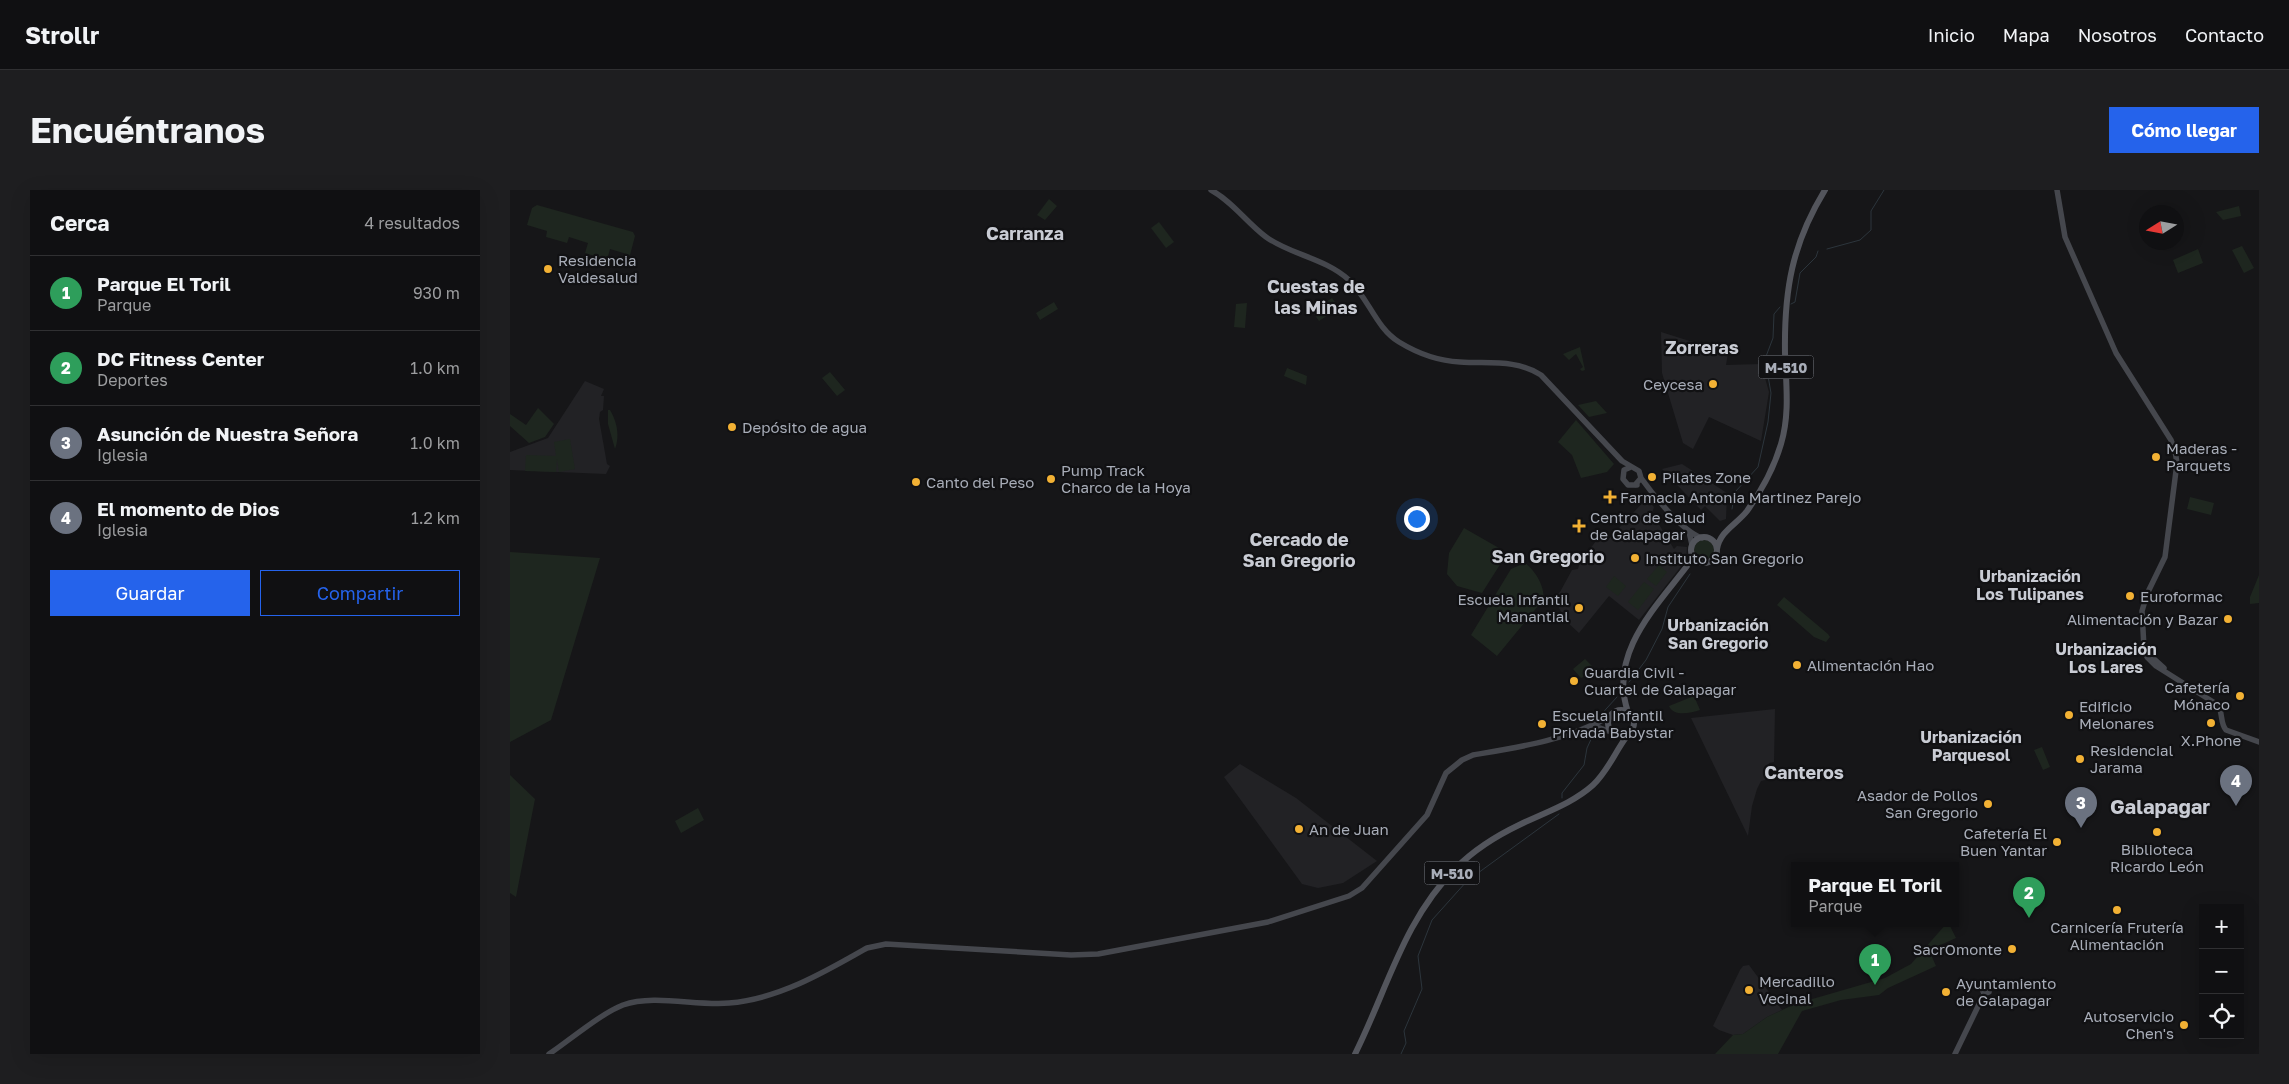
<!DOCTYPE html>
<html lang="es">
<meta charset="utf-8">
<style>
:root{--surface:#101012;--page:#1e1e20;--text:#f1f3f6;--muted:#9c9d9f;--line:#303032;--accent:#2563eb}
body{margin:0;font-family:"Golos Text",sans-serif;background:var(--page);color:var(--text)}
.controls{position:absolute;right:15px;bottom:15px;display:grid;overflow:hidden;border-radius:0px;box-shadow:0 5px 20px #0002}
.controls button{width:45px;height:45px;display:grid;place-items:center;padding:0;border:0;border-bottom:1px solid var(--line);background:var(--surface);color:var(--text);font:25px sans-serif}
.compass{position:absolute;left:1629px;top:15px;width:45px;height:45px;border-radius:50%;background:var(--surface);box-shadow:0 5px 20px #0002;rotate:259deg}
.you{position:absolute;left:906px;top:328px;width:18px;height:18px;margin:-12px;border:4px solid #fff;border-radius:50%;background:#1a73e8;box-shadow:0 0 0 8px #1a73e833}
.badge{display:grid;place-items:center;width:32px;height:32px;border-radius:50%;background:var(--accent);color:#fff;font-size:16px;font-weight:700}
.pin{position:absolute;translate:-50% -41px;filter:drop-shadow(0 1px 2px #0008)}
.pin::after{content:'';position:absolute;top:26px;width:18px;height:15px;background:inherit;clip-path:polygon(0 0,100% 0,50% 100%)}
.popup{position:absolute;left:1281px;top:672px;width:168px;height:65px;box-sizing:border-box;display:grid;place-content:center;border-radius:0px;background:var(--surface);filter:drop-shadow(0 1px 4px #0005);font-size:16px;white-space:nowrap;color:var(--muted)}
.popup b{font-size:19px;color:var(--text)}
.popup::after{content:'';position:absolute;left:50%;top:100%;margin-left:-10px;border:10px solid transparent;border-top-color:var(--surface)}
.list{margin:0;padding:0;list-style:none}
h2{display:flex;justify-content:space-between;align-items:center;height:65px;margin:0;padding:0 20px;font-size:21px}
h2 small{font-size:16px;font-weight:400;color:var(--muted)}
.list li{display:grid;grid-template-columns:32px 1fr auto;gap:15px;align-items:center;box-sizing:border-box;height:75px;padding:0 20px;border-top:1px solid var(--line)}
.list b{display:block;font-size:19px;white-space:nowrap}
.list p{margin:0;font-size:16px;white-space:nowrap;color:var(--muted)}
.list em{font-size:16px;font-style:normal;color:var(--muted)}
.actions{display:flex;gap:10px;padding:15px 20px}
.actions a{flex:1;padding:11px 0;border:1px solid var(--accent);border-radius:0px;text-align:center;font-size:18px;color:var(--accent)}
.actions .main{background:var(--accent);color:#fff}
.icon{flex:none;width:28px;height:28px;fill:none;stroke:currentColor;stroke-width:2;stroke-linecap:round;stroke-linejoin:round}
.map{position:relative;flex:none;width:1749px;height:864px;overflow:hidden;border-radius:0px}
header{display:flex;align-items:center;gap:30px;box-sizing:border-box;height:70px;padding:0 25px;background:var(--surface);border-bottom:1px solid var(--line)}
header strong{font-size:24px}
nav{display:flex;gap:28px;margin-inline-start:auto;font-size:18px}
.intro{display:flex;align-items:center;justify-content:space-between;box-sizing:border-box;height:120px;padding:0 30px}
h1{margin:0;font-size:35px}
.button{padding:12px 22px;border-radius:0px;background:var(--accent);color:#fff;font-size:18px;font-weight:700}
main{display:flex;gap:30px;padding:0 30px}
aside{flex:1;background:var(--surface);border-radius:0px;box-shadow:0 5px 20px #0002}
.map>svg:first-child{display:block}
.built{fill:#222225}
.green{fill:#1e261f}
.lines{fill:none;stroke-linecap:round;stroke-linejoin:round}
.stream{stroke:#2c353c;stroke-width:1}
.secondary{stroke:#45474d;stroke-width:5.5}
.primary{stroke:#53555c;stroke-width:6}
.poi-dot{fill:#f2b134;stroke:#111113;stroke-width:2}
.labels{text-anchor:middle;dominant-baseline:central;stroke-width:4.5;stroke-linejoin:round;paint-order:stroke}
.shield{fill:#111113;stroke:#7b7e86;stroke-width:1}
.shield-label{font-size:14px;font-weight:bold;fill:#a8adb8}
.poi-label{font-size:15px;fill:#a8adb8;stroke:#111113;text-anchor:start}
.neighbourhood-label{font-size:16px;font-weight:bold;fill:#c9ccd4;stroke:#111113}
.quarter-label{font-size:18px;font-weight:bold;fill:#c9ccd4;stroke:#111113}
.district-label{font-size:20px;font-weight:bold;fill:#c9ccd4;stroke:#111113}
</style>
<header>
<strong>Strollr</strong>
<nav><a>Inicio</a><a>Mapa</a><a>Nosotros</a><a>Contacto</a></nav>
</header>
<div class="intro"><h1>Encuéntranos</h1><a class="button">Cómo llegar</a></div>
<main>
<aside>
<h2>Cerca<small>4 resultados</small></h2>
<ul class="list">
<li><span class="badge" style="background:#2e9e5b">1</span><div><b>Parque El Toril</b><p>Parque</p></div><em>930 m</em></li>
<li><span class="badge" style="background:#2e9e5b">2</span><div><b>DC Fitness Center</b><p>Deportes</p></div><em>1.0 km</em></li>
<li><span class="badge" style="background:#6b7280">3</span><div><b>Asunción de Nuestra Señora</b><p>Iglesia</p></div><em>1.0 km</em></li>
<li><span class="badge" style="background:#6b7280">4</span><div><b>El momento de Dios</b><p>Iglesia</p></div><em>1.2 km</em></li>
</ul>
<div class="actions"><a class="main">Guardar</a><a>Compartir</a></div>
</aside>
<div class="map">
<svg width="1749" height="864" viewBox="0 0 1749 864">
<rect width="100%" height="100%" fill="#161618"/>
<path class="built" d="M 1151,142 L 1218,163 L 1216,175 L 1251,174 L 1259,202 L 1251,251 L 1199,227 L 1183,259 L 1173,253 L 1152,183 Z
M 75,191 L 94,199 L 91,206 L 94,206 L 93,220 L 90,222 L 89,229 L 97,274 L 100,276 L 96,284 L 0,280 L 0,262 L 38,248 Z
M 1172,274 L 1217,303 L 1216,329 L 1210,331 L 1195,316 L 1191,320 L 1152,279 Z
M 1136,309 L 1144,317 L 1142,323 L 1164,359 L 1167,356 L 1177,357 L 1176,370 L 1129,430 L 1099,406 L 1069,443 L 1058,433 L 1043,408 L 1050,402 L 1062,380 L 1068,379 L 1070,372 L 1086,351 L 1097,351 Z
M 1265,519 L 1264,572 L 1259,573 L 1255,590 L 1251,591 L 1247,599 L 1242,616 L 1238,646 L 1181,528 Z
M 730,574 L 786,608 L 867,671 L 833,693 L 808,698 L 792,694 L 714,587 Z
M 1239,775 L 1272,820 L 1257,827 L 1233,844 L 1223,845 L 1209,840 L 1203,836 L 1230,780 L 1233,776 Z"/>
<path class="green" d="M 539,9 L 547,16 L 535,30 L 527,25 Z
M 27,15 L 123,42 L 125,46 L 120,65 L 100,59 L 97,70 L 75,63 L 78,53 L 59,47 L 57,53 L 36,47 L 37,41 L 17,35 L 22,18 Z
M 1729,16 L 1731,26 L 1713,30 L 1706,22 Z
M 649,32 L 664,52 L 656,58 L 641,38 Z
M 1732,56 L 1744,78 L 1734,83 L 1722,60 Z
M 1688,59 L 1693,73 L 1668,83 L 1663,70 Z
M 822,108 L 829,118 L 809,131 L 802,121 Z
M 544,112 L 548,119 L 530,130 L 526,123 Z
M 737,113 L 735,138 L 724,137 L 726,114 Z
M 1070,157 L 1075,180 L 1072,181 L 1070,179 L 1073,177 L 1066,164 L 1059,170 L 1053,164 Z
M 777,178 L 797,186 L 796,195 L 774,186 Z
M 320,182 L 335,200 L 327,206 L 312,188 Z
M 1086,211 L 1097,223 L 1079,227 L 1068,215 Z
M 28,218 L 44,234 L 35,247 L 19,253 L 0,236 L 0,224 L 16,235 Z
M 98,220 L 100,220 C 107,232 110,245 105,259 L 98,234 Z
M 1066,230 L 1104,274 L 1097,282 L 1071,288 L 1062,265 L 1048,252 Z
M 60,249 L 65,279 L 49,282 L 47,269 L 46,282 L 15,281 L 16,265 L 46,266 L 44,252 Z
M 1680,307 L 1704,313 L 1701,325 L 1677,319 Z
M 954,338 L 989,358 L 991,373 L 972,403 L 947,396 L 937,384 L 939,363 Z
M1184 360a10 10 0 1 1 20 0a10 10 0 1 1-20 0Z
M 0,362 L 90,368 L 41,530 L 0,552 Z
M 1015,373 C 1025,380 1036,398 1033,410 L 987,466 L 961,445 L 1001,379 Z
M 1149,375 L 1157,382 L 1146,396 L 1137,389 Z
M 1749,385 L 1749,413 L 1740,414 L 1740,407 Z
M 1104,386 L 1116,396 L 1108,406 L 1096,397 Z
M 1134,392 L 1144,399 L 1128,420 L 1118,412 Z
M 1274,407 L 1318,444 L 1320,447 L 1316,452 L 1304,447 L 1267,415 Z
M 1075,469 L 1087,481 L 1071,488 L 1063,479 Z
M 1184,506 L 1190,520 C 1180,523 1164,527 1159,516 Z
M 1532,557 L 1540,577 L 1533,580 L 1524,560 Z
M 0,585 L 25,609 L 6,707 L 0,703 Z
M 188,618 L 194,630 L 171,643 L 165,631 Z
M 1436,734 L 1439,734 L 1446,748 L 1426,757 L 1422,767 L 1426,776 L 1378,798 L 1369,805 L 1331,810 L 1292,821 L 1268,864 L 1205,864 L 1223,845 L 1233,844 L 1257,827 L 1285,814 L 1375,788 L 1401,774 Z"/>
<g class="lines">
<path class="stream" d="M 1317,59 L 1350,50 L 1361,40 L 1361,21 L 1374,0
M 1281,114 L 1285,112 L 1290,83 L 1306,67 L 1308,61
M 1222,319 L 1225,302 L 1248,277 L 1258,232 L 1261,203 L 1255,169 L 1263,148 L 1264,124 L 1270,117
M 1119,492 L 1136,470 L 1152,439 L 1158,417 L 1180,384
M 1087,529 L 1107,507
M 1052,608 L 1052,603 L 1074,575 L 1077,558 L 1084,543
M 891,864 L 896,853 L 894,841 L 912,799 L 908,766 L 922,730 L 957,691 L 1049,624"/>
<path class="secondary" d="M 701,0 C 723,12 736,32 756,47 C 781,65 815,68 839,90 C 859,109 866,138 889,152 C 907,163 929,171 950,172 C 979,174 1006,169 1031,185 L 1112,271 L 1129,281 L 1131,288 L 1125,295
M 1547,0 L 1555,47 L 1606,163 L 1661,250 L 1665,261 L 1667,273 L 1655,367 L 1637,404 L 1632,421 L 1634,458 L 1637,467 L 1646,476 L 1708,515 C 1713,523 1710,533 1716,540 L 1749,552
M 1121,277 L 1114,280 L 1113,289 L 1118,295 L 1127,295
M 1131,288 C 1143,305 1173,342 1192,348
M 1179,342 L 1182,355
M 1636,456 L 1643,468 L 1654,478
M 1082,538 L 1090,538 L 1101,542
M 39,864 C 60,850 90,824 113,815 C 144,804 186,816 219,813 C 269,809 315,782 357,758 L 376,754 L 561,765 L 588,764 L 758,732 L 839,706 L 852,698 L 917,625 L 936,583 L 952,570 L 963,565 C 1010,557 1057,550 1099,527
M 1445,864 L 1474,804 L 1472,799 L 1478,797 L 1479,802 L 1474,804"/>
<path class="primary" d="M1181 360a13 13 0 1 1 26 0a13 13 0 1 1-26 0Z
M 1207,359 C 1210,341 1227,334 1237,321 C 1252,300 1264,278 1271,254 C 1280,224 1276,194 1275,163 C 1274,100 1282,54 1315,0
M1098 533a13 13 0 1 1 26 0a13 13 0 1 1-26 0Z
M 1118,522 C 1098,464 1145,418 1177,376 L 1182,365
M 845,864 C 877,800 894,729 946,678 C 964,660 986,646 1009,635 C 1033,623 1062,614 1083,595 C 1098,581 1105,562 1117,546"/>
</g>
<g class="poi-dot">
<circle cx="38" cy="79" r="5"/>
<circle cx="1203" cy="194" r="5"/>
<circle cx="222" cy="237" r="5"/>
<circle cx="1646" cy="267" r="5"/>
<circle cx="1142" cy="287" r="5"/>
<circle cx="541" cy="289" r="5"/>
<circle cx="406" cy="292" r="5"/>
<path d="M1097.5 299.5h5v5h5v5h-5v5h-5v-5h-5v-5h5z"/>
<path d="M1066.5 328.5h5v5h5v5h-5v5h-5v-5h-5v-5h5z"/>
<circle cx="1125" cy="368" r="5"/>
<circle cx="1620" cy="406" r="5"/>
<circle cx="1069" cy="418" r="5"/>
<circle cx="1718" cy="429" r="5"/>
<circle cx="1287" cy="475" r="5"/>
<circle cx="1064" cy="491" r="5"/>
<circle cx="1730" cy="506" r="5"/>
<circle cx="1559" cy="525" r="5"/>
<circle cx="1701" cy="533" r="5"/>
<circle cx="1032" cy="534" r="5"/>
<circle cx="1570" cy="569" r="5"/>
<circle cx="1478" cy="614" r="5"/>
<circle cx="789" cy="639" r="5"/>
<circle cx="1647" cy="642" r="5"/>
<circle cx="1547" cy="652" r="5"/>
<circle cx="1607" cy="720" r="5"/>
<circle cx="1502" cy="759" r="5"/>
<circle cx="1239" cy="800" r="5"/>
<circle cx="1436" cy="802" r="5"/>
<circle cx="1674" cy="835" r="5"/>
</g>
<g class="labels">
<g class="shield">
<rect x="1248.5" y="165.5" width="55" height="23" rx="4"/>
<rect x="914.5" y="671.5" width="55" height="23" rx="4"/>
</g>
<g class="shield-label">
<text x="1276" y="177">M-510</text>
<text x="942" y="683">M-510</text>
</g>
<g class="poi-label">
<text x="48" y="70">Residencia<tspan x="48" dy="17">Valdesalud</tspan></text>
<text x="1193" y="194" text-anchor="end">Ceycesa</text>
<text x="232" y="237">Depósito de agua</text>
<text x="1656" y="258">Maderas -<tspan x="1656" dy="17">Parquets</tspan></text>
<text x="551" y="280">Pump Track<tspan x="551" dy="17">Charco de la Hoya</tspan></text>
<text x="1152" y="287">Pilates Zone</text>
<text x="416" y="292">Canto del Peso</text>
<text x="1110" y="307">Farmacia Antonia Martinez Parejo</text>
<text x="1080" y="327">Centro de Salud<tspan x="1080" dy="17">de Galapagar</tspan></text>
<text x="1135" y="368">Instituto San Gregorio</text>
<text x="1630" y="406">Euroformac</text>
<text x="1059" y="409" text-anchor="end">Escuela Infantil<tspan x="1059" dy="17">Manantial</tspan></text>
<text x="1708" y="429" text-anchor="end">Alimentación y Bazar</text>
<text x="1297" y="475">Alimentación Hao</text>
<text x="1074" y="482">Guardia Civil -<tspan x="1074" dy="17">Cuartel de Galapagar</tspan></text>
<text x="1720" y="497" text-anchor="end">Cafetería<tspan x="1720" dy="17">Mónaco</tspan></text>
<text x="1569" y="516">Edificio<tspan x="1569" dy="17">Melonares</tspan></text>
<text x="1042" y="525">Escuela Infantil<tspan x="1042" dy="17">Privada Babystar</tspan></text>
<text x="1701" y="550" text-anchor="middle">X.Phone</text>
<text x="1580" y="560">Residencial<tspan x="1580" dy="17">Jarama</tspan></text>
<text x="1468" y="605" text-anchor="end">Asador de Pollos<tspan x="1468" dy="17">San Gregorio</tspan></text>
<text x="799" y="639">An de Juan</text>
<text x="1537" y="643" text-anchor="end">Cafetería El<tspan x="1537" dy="17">Buen Yantar</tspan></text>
<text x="1647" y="659" text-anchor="middle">Biblioteca<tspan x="1647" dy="17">Ricardo León</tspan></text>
<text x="1607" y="737" text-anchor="middle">Carnicería Frutería<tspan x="1607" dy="17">Alimentación</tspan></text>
<text x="1492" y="759" text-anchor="end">SacrOmonte</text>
<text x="1249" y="791">Mercadillo<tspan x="1249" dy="17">Vecinal</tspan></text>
<text x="1446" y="793">Ayuntamiento<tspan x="1446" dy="17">de Galapagar</tspan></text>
<text x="1664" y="826" text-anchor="end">Autoservicio<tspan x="1664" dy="17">Chen's</tspan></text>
</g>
<g class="neighbourhood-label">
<text x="1520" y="386">Urbanización<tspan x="1520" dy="18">Los Tulipanes</tspan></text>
<text x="1208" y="435">Urbanización<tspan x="1208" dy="18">San Gregorio</tspan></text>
<text x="1596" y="459">Urbanización<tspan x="1596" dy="18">Los Lares</tspan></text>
<text x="1461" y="547">Urbanización<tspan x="1461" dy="18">Parquesol</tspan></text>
</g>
<g class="quarter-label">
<text x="515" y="43">Carranza</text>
<text x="806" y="96">Cuestas de<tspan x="806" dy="21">las Minas</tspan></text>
<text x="1192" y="157">Zorreras</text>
<text x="789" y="349">Cercado de<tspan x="789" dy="21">San Gregorio</tspan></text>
<text x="1038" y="366">San Gregorio</text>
<text x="1294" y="582">Canteros</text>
</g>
<g class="district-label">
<text x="1650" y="616">Galapagar</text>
</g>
</g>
</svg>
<div class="controls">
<button>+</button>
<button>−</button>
<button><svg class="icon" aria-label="locate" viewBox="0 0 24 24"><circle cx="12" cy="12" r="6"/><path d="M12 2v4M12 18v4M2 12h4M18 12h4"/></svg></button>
</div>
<svg class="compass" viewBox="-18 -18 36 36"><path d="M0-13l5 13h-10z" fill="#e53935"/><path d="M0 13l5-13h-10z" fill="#9c9d9f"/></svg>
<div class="you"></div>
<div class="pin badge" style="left:1365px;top:795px;background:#2e9e5b">1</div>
<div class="popup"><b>Parque El Toril</b>Parque</div>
<div class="pin badge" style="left:1519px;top:728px;background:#2e9e5b">2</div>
<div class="pin badge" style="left:1571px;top:638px;background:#6b7280">3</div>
<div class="pin badge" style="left:1726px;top:616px;background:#6b7280">4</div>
</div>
</main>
